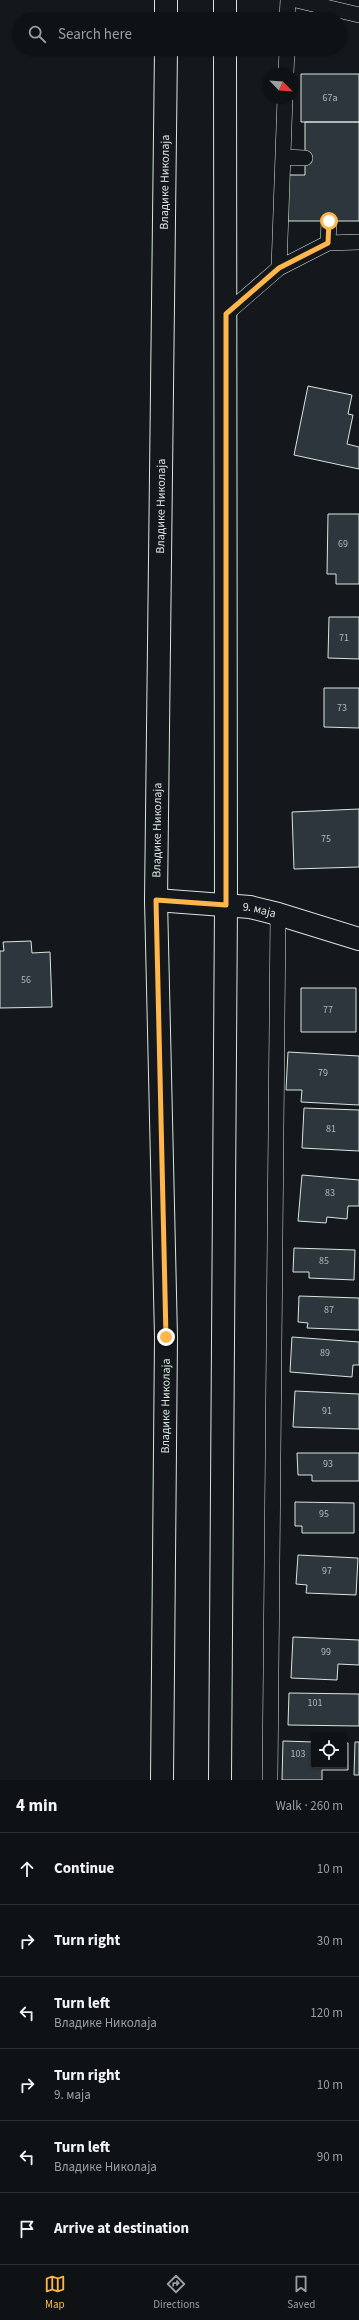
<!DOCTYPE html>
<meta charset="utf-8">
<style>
:root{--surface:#0f1215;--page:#181b1e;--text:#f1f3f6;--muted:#9b9ea0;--line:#2f3234;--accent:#ffb74d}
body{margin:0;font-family:"Source Sans 3",sans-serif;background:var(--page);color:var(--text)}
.controls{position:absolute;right:12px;bottom:12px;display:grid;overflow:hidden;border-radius:4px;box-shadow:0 1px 3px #0004}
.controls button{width:36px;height:36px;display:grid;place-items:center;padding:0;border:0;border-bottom:1px solid var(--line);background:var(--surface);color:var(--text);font:20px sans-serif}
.compass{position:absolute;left:263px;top:68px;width:36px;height:36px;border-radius:50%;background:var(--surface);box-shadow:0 1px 3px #0004;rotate:115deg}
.stop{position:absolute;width:12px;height:12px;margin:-9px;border:3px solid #ffb74d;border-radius:50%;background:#fff}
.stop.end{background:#ffb74d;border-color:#fff;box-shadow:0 1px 4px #0008}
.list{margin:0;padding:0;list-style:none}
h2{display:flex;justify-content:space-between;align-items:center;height:52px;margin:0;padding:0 16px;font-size:17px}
h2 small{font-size:13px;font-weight:400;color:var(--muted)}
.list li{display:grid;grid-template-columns:26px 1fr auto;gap:12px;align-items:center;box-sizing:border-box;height:72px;padding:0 16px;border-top:1px solid var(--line)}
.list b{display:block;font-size:15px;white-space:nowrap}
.list p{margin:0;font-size:13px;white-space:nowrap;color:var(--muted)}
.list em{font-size:13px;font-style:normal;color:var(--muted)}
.icon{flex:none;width:22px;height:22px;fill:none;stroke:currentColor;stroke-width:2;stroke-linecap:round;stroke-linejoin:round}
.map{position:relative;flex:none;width:359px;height:1780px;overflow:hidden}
.search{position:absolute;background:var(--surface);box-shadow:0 1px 3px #0004;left:12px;right:12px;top:12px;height:44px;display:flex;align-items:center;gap:10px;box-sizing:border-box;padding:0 14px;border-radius:22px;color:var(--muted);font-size:15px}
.sheet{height:484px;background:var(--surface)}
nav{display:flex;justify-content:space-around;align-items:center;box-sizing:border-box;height:56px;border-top:1px solid var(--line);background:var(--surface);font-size:11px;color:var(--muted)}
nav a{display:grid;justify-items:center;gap:2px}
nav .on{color:var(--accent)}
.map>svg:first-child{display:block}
.building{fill:#2c363c;stroke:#d8e6dc}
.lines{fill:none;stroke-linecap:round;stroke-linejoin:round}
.service-casing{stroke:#d8e6dc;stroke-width:16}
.minor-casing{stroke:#d8e6dc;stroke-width:24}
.primary-casing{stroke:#d8e6dc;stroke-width:24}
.service{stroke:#14181c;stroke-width:15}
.minor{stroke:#14181c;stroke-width:22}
.primary{stroke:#14181c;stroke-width:22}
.route{stroke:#ffb74d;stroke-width:5}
.labels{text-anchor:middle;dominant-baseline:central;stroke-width:3;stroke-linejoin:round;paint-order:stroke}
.number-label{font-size:10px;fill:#adbab4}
.street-label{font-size:12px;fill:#d8e6dc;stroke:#14181c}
</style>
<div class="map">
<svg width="359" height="1780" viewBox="0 0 359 1780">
<rect width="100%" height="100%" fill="#14181c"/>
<path class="building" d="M 301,74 L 359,74 L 359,122 L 301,122 Z
M 305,122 L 359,122 L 359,221 L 288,221 L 288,175 L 305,175 Z
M 308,386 L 352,395 L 348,414 L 353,415 L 347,444 L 359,447 L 359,469 L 294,455 Z
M 328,514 L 359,514 L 359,584 L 336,584 L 336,574 L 327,574 Z
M 329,617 L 359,617 L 359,659 L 328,658 Z
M 324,688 L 359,688 L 359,728 L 324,727 Z
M 359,809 L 359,867 L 294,869 L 292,812 Z
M 31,941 L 32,953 L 50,952 L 52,1007 L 0,1008 L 0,951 L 4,951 L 3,942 Z
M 301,988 L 356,988 L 356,1032 L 301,1032 Z
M 288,1052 L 359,1056 L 359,1105 L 301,1102 L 302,1090 L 286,1090 Z
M 304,1108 L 359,1110 L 359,1151 L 302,1148 Z
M 302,1175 L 359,1180 L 359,1206 L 348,1206 L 347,1219 L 327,1217 L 326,1223 L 298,1221 Z
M 294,1248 L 355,1250 L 354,1280 L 309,1278 L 309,1272 L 293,1272 Z
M 299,1296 L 359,1298 L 359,1330 L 307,1328 L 308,1323 L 298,1322 Z
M 292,1337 L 359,1342 L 359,1365 L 353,1365 L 352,1377 L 290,1372 Z
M 295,1391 L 359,1394 L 359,1429 L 293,1427 Z
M 297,1453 L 359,1453 L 359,1481 L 312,1481 L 312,1475 L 298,1475 Z
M 295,1502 L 354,1503 L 354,1533 L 302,1533 L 302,1526 L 295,1526 Z
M 298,1555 L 358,1558 L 356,1595 L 306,1593 L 307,1585 L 296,1584 Z
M 293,1637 L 359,1640 L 359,1665 L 338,1664 L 337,1680 L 291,1678 Z
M 289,1693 L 359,1694 L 359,1726 L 288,1725 Z
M 283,1741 L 314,1742 L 314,1765 L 344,1765 L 344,1743 L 348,1743 L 348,1770 L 322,1770 L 322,1780 L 282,1780 Z
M 355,1742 L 359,1742 L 359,1775 L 354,1775 Z"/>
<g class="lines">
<g class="service-casing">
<path id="service" d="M 296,0 L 359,15
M 287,19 L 288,0
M 286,74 L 287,49
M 284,157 L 305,158
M 328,243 L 359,242
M 279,268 L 285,98
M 226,314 L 279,268 L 328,243 L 329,221
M 270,1780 L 278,914"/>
</g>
<g class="minor-casing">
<g id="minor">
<path id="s1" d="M 156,900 L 250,907 L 278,914 L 359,939"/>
</g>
</g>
<g class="primary-casing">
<g id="primary">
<path d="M 225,0 L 225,19"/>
<path d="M 166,19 L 166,0"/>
<path id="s2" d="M 162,1780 L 166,1337 L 156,900 L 166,49"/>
<path d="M 220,1780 L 226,905 L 225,49"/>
</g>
</g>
<use href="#service" class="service"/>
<use href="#minor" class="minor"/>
<use href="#primary" class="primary"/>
</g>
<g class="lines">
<path class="route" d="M 166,1337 L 156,900 L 226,905 L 226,314 L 279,268 L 328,243 L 329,221"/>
</g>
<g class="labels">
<g class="number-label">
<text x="330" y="98">67a</text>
<text x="343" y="544">69</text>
<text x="344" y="638">71</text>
<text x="342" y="708">73</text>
<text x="326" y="839">75</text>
<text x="26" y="980">56</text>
<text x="328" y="1010">77</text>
<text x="323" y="1073">79</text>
<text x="331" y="1129">81</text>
<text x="330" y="1193">83</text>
<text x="324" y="1261">85</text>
<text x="329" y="1310">87</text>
<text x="325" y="1353">89</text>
<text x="327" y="1411">91</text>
<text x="328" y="1464">93</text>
<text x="324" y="1514">95</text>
<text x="327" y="1571">97</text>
<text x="326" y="1652">99</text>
<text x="315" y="1703">101</text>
<text x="298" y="1754">103</text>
</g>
<g class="street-label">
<text stroke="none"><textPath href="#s2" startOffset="1598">Владике Николаја</textPath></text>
<text stroke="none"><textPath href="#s2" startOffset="1274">Владике Николаја</textPath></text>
<text stroke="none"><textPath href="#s2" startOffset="950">Владике Николаја</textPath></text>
<text stroke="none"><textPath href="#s1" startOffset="104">9. маја</textPath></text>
<text stroke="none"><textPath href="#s2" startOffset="374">Владике Николаја</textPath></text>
</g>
</g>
</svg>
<div class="controls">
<button><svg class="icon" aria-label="locate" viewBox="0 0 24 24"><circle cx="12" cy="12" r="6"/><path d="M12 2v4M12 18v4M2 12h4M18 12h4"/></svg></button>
</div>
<svg class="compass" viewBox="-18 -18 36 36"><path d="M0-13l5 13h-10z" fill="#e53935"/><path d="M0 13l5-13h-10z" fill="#9b9ea0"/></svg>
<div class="stop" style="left:329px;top:221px"></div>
<div class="stop end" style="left:166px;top:1337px"></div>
<div class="search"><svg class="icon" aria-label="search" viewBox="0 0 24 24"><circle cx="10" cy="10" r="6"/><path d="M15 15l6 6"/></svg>Search here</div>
</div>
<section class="sheet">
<h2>4 min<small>Walk · 260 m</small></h2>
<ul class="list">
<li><svg class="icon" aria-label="ahead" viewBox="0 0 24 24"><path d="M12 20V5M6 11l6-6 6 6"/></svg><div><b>Continue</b></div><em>10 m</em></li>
<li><svg class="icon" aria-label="right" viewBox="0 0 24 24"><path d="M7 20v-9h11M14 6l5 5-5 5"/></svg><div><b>Turn right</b></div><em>30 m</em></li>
<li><svg class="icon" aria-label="left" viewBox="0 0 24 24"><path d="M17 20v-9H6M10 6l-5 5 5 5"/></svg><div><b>Turn left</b><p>Владике Николаја</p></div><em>120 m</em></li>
<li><svg class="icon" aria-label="right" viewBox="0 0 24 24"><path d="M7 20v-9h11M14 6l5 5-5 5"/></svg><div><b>Turn right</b><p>9. маја</p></div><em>10 m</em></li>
<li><svg class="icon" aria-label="left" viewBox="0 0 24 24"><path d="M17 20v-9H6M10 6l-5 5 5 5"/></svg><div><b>Turn left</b><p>Владике Николаја</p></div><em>90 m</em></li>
<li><svg class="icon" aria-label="arrive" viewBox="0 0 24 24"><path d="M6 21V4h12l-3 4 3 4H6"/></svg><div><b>Arrive at destination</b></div></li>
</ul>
</section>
<nav>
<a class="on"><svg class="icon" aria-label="map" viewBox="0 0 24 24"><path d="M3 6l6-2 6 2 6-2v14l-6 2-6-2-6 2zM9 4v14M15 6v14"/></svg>Map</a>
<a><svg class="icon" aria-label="directions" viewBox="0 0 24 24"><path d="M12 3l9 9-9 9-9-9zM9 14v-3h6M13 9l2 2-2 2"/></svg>Directions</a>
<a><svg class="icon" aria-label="saved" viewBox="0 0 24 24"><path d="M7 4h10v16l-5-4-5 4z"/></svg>Saved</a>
</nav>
